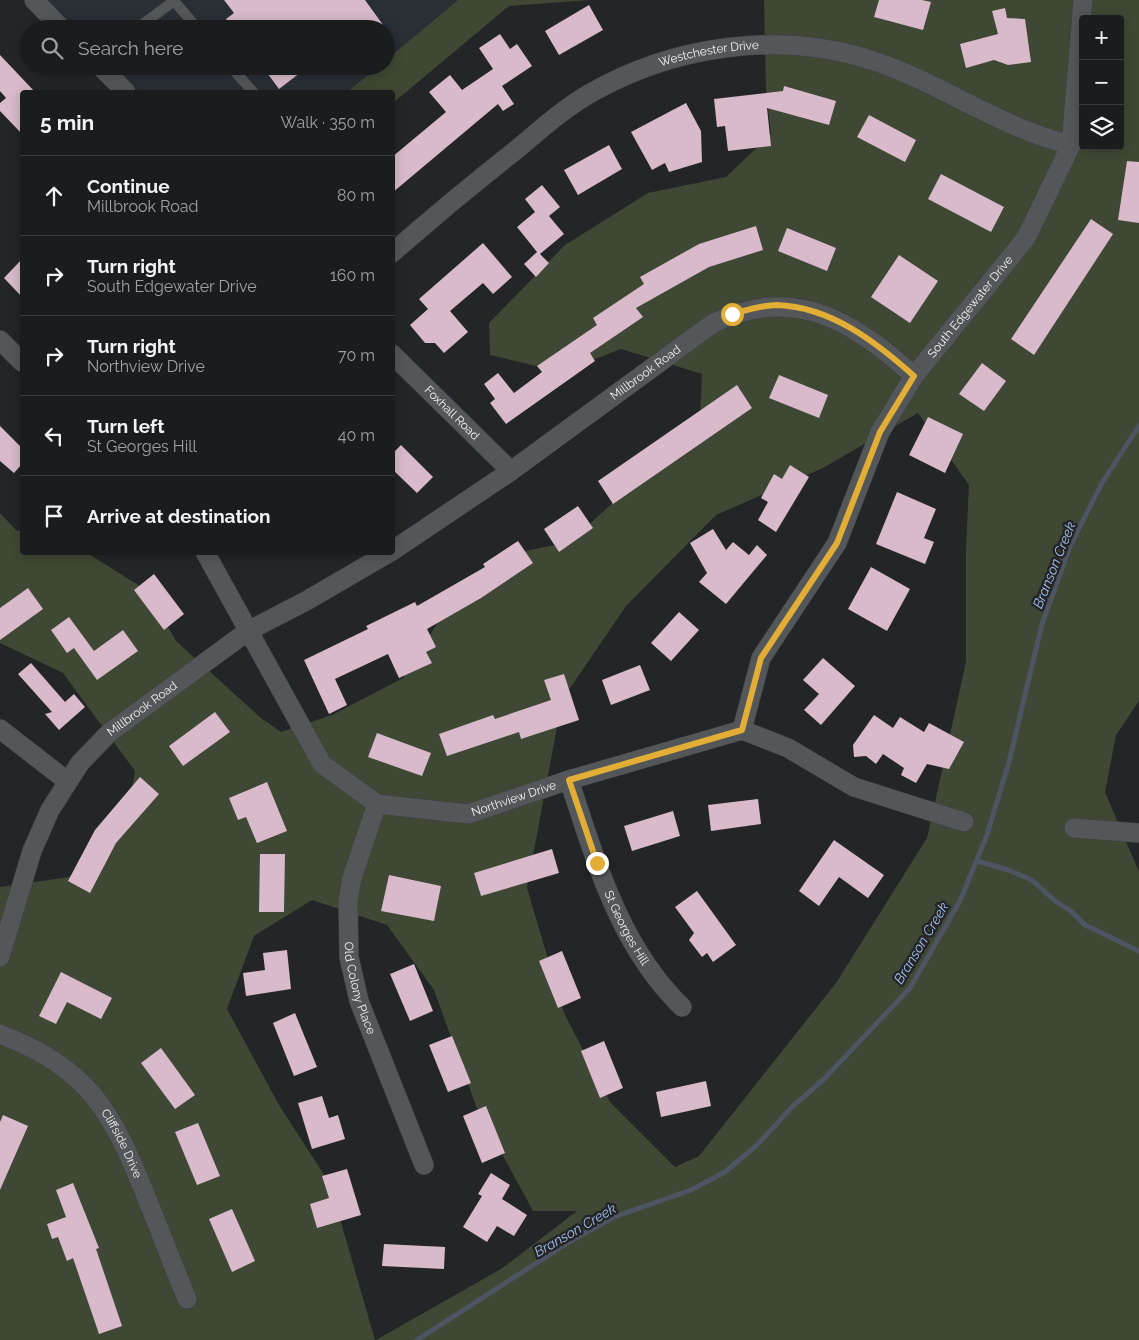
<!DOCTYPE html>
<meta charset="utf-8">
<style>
:root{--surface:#1a1c1d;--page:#232526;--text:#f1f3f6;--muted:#9fa1a4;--line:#383a3b}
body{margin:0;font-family:Raleway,sans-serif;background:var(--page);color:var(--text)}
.controls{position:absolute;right:15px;top:15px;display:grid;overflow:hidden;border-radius:5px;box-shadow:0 2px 12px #0003}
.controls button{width:45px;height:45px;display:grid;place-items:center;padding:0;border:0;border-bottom:1px solid var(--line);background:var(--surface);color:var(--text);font:25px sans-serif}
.stop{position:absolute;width:15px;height:15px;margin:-11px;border:4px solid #e3ae35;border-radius:50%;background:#fff}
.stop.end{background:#e3ae35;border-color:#fff;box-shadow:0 1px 5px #0008}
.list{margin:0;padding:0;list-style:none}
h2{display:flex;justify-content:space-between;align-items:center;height:65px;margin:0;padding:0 20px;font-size:21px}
h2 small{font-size:16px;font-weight:400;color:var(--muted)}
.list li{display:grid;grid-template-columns:32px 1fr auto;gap:15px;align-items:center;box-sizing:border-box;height:80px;padding:0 20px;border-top:1px solid var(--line)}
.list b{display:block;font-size:19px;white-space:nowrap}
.list p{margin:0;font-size:16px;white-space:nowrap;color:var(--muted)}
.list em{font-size:16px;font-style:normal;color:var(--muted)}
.icon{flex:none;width:28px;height:28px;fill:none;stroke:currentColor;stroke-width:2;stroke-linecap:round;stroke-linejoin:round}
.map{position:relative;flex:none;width:1139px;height:1340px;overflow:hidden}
.search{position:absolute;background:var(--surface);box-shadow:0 2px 12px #0003;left:20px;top:20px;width:375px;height:55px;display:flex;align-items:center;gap:12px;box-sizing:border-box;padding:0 18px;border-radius:28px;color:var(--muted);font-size:19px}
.panel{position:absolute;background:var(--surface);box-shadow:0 2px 12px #0003;left:20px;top:90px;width:375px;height:465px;border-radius:5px}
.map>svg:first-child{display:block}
.built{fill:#282f35}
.green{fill:#3e4834;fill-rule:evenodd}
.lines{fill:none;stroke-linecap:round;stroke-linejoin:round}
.stream{stroke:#4d5562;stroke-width:5}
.building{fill:#d8baca}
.lane-casing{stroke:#3e4042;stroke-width:11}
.street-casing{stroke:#3e4042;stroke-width:20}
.lane{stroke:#545759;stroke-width:10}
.street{stroke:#545759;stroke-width:19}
.route{stroke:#e3ae35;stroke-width:6}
.labels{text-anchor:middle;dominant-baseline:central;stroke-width:5;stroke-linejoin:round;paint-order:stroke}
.street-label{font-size:12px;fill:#eff1f2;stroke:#232527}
.water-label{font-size:14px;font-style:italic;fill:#a5c1ee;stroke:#232527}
</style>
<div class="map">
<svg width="1139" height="1340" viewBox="0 0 1139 1340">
<rect width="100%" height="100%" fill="#232527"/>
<path class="built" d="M 46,0 L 458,0 L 386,60 L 386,29 L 74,29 Z
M 113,66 L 379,66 L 347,92 L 140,92 Z"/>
<path class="green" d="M 458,0 L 590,0 L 509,6 L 393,103 L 392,92 L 347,92 L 379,66 L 386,66 L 386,60 Z
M 764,0 L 1139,0 L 1139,701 L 1116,735 L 1105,792 L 1139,872 L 1139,1340 L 376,1340 L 501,1269 L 577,1211 L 533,1211 L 476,1106 L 434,990 L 387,925 L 312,900 L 254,936 L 227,1009 L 279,1105 L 330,1184 L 375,1340 L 0,1340 L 0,887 L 76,876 L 127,815 L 135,771 L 63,673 L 0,643 L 0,513 L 16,530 L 22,532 L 22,552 L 87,553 L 148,591 L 176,641 L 261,718 L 281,732 L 332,715 L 403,678 L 450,603 L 495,557 L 570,542 L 643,475 L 700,415 L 702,374 L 621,349 L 561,372 L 490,355 L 489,323 L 565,245 L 648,193 L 726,177 L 771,134 L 766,91 ZM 1083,19 L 1120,19 L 1120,146 L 1083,146 ZM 918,413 L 969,485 L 966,548 L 966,662 L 927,838 L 836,983 L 699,1156 L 675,1167 L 610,1102 L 564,1013 L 527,888 L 562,700 L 626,606 L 716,515 L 823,468 Z"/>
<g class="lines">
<path class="stream" d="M 977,861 L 1008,870 L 1032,880 L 1055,901 L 1071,911 L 1085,925 L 1139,951
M 417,1340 L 569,1242 L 614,1217 L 691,1190 L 725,1172 L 757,1145 L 792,1107 L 824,1079 L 910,988 L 960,901 L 987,835 L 1009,762 L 1042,624 L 1071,544 L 1102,483 L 1139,426"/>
</g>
<path class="building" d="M 224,0 L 365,0 L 386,29 L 234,29 L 226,19 L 234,13 Z
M 879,0 L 922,0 L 931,2 L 923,30 L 874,17 Z
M 589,5 L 603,30 L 559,55 L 545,31 Z
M 1005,8 L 1007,18 L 1025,19 L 1031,62 L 1008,65 L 994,60 L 966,68 L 960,44 L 998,34 L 992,11 Z
M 500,34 L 510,49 L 517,44 L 532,66 L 502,86 L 514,104 L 503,111 L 498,104 L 392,193 L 392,157 L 446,112 L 429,92 L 450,75 L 462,90 L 493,69 L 479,48 Z
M 0,55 L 35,92 L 22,92 L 22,134 L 0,111 L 0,103 L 6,98 L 0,91 Z
M 262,66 L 309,66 L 279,89 Z
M 784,86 L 836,101 L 829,125 L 767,108 L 771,146 L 728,151 L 725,126 L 717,127 L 714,99 L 783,91 Z
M 686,103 L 701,131 L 702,162 L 669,172 L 665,163 L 652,170 L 631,132 Z
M 869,115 L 916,140 L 905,162 L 857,137 Z
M 609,145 L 622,169 L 578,195 L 564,170 Z
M 1127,161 L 1139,162 L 1139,223 L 1118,220 Z
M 941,174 L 1004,207 L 991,232 L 928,199 Z
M 542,185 L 560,207 L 549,216 L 564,234 L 540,254 L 549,263 L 536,277 L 524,264 L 537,252 L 517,227 L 535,212 L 525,199 Z
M 1091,219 L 1113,234 L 1034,355 L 1011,339 Z
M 756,226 L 763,250 L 709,267 L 636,308 L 643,317 L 590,353 L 595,361 L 506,424 L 490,403 L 495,399 L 484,384 L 498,373 L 514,393 L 542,372 L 537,366 L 597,325 L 593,318 L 644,284 L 640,277 L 699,244 Z
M 787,228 L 836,248 L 827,271 L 778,251 Z
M 483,243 L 512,277 L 493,294 L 483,283 L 450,311 L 468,332 L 444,353 L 435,343 L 425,343 L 410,325 L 428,309 L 419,299 Z
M 899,255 L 938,281 L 910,323 L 871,297 Z
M 22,259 L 22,297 L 4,278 Z
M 982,363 L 1006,381 L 984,411 L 959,394 Z
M 779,375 L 828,395 L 819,418 L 769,398 Z
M 737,385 L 752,408 L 613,504 L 598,481 Z
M 928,417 L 963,434 L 945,473 L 909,455 Z
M 0,426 L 22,448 L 22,464 L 14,473 L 0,461 Z
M 401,445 L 433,477 L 417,493 L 392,469 L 392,454 Z
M 790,465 L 809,477 L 776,532 L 758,520 L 768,502 L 761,498 L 774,474 L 782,479 Z
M 897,492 L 936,509 L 924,538 L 934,542 L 925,564 L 876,544 Z
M 578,506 L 593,528 L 559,552 L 544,529 Z
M 713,529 L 726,550 L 733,542 L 749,555 L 757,545 L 767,555 L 726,604 L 699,582 L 707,573 L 690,543 Z
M 518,541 L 533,563 L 481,598 L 427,629 L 436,647 L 426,652 L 432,663 L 399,678 L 388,654 L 335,679 L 347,705 L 329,714 L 304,660 L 368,629 L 366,626 L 415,602 L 417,606 L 485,567 L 483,564 Z
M 871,567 L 910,589 L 887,631 L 848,609 Z
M 154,574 L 184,614 L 164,630 L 134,590 Z
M 28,588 L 43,609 L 0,640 L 0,608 Z
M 679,612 L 699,630 L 671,661 L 651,643 Z
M 69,617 L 94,651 L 123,630 L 138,651 L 97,680 L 74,648 L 67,653 L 51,630 Z
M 823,658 L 855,686 L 821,725 L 804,710 L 819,694 L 803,680 Z
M 31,663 L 65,702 L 74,694 L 85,707 L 59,730 L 45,714 L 52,712 L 18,674 Z
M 640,665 L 650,690 L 611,705 L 602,680 Z
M 564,674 L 579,720 L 521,739 L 519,732 L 447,756 L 439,734 L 493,715 L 495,719 L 551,700 L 544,680 Z
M 215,712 L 230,732 L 183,766 L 169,746 Z
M 874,715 L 893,728 L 900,717 L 924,732 L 929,723 L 964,742 L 949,769 L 927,764 L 916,783 L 901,775 L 904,768 L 883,754 L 876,764 L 866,756 L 854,757 L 853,745 Z
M 377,733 L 431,753 L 422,776 L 368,757 Z
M 140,777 L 159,794 L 116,843 L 90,893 L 68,881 L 95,830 Z
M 267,782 L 287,831 L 257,843 L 246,817 L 238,820 L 229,798 Z
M 758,799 L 761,824 L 711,831 L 708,805 Z
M 673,811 L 680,836 L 632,851 L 624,826 Z
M 834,840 L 884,875 L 868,898 L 839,877 L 819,906 L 799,891 Z
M 552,849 L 559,873 L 481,896 L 474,873 Z
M 260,854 L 285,854 L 284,912 L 259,912 Z
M 389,875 L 441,886 L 434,921 L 381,911 Z
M 697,891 L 736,945 L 713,962 L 707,953 L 702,957 L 689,940 L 694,933 L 675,907 Z
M 287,950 L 291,989 L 246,996 L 243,973 L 265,970 L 263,953 Z
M 562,951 L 581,998 L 558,1008 L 539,961 Z
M 414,964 L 433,1011 L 410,1021 L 390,974 Z
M 61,972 L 112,998 L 101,1019 L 67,1002 L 56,1024 L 39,1016 Z
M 295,1013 L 317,1067 L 294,1076 L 273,1023 Z
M 452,1036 L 471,1083 L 448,1092 L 429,1045 Z
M 604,1041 L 623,1088 L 600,1098 L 581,1051 Z
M 161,1048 L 195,1095 L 175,1109 L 141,1063 Z
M 706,1081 L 711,1106 L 661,1117 L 656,1092 Z
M 322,1096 L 329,1118 L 338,1115 L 345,1139 L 312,1149 L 298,1103 Z
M 486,1106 L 505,1153 L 482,1163 L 463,1116 Z
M 3,1115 L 28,1126 L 0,1190 L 0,1122 Z
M 198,1123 L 220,1176 L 197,1185 L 175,1132 Z
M 347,1169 L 361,1215 L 317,1228 L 310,1204 L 329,1198 L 322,1176 Z
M 491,1173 L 510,1185 L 502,1199 L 527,1215 L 514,1236 L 497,1226 L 487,1242 L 463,1227 L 482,1196 L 478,1194 Z
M 73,1183 L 99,1248 L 96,1249 L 122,1326 L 99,1334 L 73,1258 L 67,1261 L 58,1237 L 52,1239 L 47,1224 L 66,1217 L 56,1190 Z
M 232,1209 L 255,1261 L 232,1272 L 209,1219 Z
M 384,1244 L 445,1247 L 444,1269 L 382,1266 Z"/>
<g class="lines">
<g class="lane-casing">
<path id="lane" d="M 136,29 L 174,1 L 198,29
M 230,66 L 253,92"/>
</g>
<g class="street-casing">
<g id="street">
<path d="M 34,0 L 62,29"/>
<path d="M 100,66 L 126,92"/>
<path id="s1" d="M 392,253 C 433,217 474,183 516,150 C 540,130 563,109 589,94 C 674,45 780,30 874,61 C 942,84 1001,128 1071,145"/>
<path d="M 0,340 L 22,362"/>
<path id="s2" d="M 392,354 L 511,471"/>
<path id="s3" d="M 392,551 L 511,471 L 712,324 C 793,283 853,321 914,376"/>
<path id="s4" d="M 205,552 L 322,764 L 377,804 L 468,814 L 569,780 L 742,730 L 788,748 L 854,787 L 964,822"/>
<path d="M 0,729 L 67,781"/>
<path id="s5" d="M 742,730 L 761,658 L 837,543 L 880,432 L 914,376 L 1026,238 L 1071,145 L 1083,0"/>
<path id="s6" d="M 569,780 C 596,861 619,946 682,1007"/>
<path id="s7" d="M 377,804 L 352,878 L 348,901 L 349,957 L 359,1001 L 424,1165"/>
<path d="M 1074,828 L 1139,833"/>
<path id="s8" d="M 0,957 L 32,851 L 50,810 L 80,763 L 109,733 L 248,631 L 306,601 L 390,552"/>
<path id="s9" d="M 0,1034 C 90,1069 112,1112 146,1196 C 160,1231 173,1265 187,1299"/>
</g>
</g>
<use href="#lane" class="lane"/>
<use href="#street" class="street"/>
</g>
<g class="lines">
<path class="route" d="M 597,863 L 569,780 L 742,730 L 761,658 L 837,543 L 880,432 L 914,376 C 876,342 831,307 777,305 C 762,305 747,310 732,314"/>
</g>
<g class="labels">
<g class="street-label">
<text stroke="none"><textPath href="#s1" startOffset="381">Westchester Drive</textPath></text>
<text stroke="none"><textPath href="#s5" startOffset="486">South Edgewater Drive</textPath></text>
<text stroke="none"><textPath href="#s3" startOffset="310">Millbrook Road</textPath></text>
<text stroke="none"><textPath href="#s2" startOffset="84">Foxhall Road</textPath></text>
<text stroke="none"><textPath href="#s8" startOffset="294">Millbrook Road</textPath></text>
<text stroke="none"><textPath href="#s4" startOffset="450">Northview Drive</textPath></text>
<text stroke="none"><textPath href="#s6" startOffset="159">St Georges Hill</textPath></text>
<text stroke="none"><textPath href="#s7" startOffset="190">Old Colony Place</textPath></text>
<text stroke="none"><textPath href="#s9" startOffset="169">Cliffside Drive</textPath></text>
</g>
<g class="water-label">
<text transform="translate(1054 565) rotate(-68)">Branson Creek</text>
<text transform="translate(921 943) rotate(-59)">Branson Creek</text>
<text transform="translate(575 1230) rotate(-30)">Branson Creek</text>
</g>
</g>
</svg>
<div class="controls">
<button>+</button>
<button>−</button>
<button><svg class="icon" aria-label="layers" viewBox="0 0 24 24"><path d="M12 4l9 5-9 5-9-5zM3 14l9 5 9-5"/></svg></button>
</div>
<div class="stop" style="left:732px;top:314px"></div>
<div class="stop end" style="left:597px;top:863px"></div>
<div class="search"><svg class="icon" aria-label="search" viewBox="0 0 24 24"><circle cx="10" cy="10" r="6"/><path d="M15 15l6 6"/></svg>Search here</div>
<section class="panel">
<h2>5 min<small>Walk · 350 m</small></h2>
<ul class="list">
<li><svg class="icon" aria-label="ahead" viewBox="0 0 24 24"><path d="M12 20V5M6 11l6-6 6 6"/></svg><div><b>Continue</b><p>Millbrook Road</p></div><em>80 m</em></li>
<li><svg class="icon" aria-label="right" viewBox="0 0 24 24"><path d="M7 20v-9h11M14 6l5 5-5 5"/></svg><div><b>Turn right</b><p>South Edgewater Drive</p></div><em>160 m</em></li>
<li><svg class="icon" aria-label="right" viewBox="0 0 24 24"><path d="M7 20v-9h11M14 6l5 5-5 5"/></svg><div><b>Turn right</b><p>Northview Drive</p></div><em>70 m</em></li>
<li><svg class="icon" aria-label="left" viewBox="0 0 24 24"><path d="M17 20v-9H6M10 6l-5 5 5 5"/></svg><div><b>Turn left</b><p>St Georges Hill</p></div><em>40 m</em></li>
<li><svg class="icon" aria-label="arrive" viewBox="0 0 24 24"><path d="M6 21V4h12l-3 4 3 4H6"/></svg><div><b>Arrive at destination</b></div></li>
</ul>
</section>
</div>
